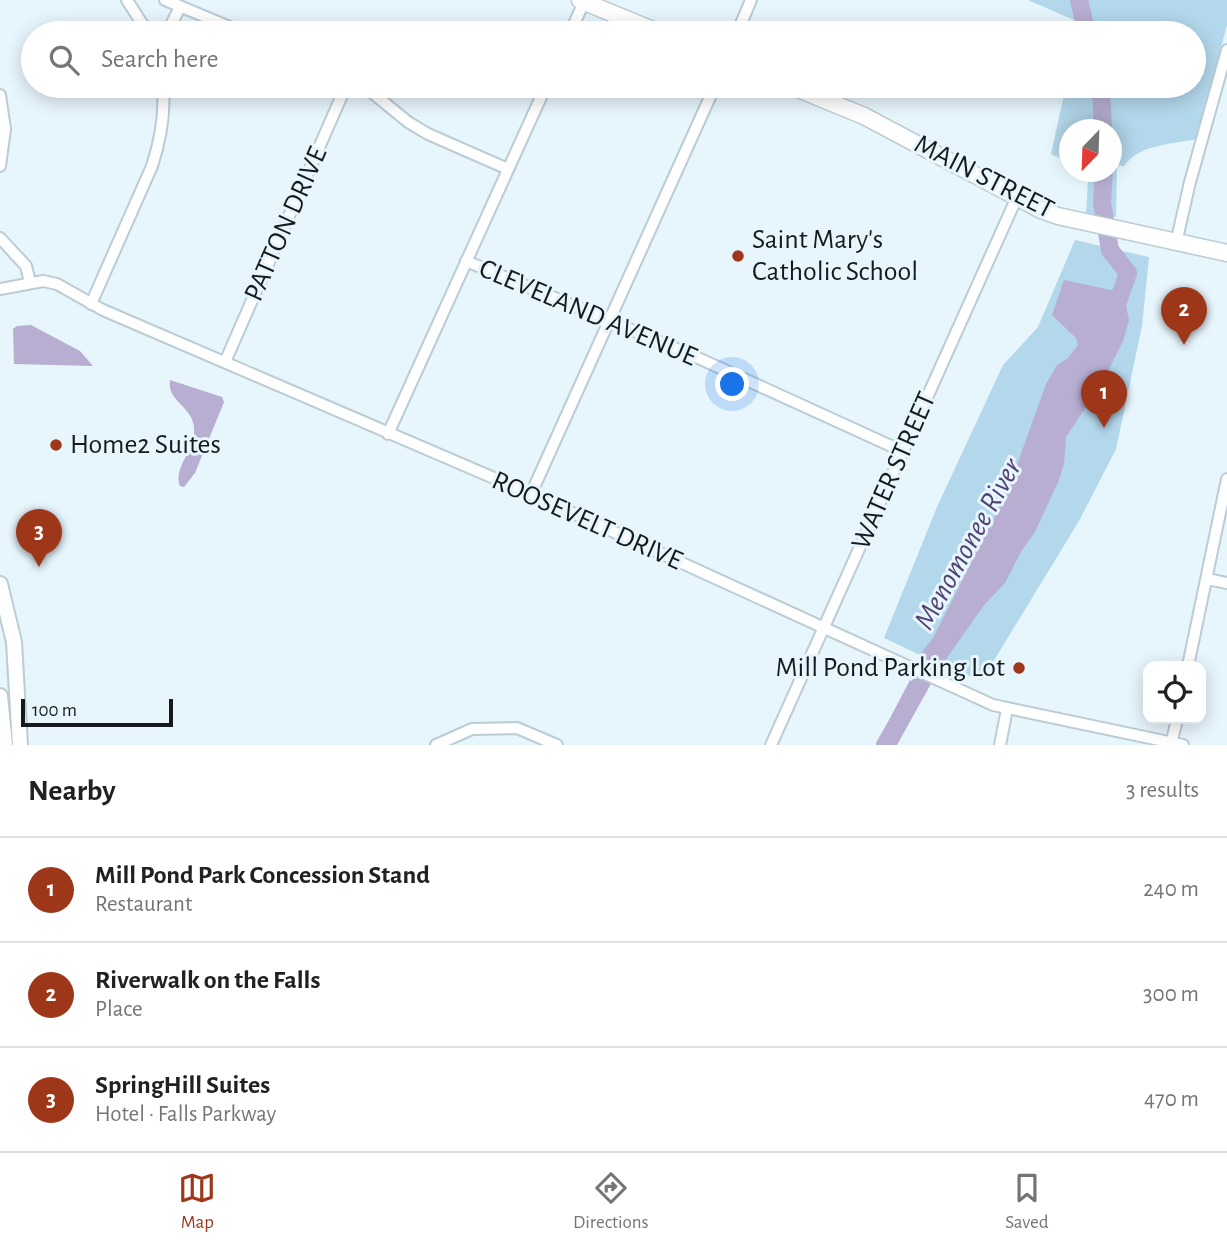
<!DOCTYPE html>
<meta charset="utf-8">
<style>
:root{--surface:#fff;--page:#f2f2f2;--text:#202124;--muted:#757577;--line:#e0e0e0;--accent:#9e361a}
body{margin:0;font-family:"Alegreya Sans",sans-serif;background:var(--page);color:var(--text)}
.controls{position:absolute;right:21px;bottom:21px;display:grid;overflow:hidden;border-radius:14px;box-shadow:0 4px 18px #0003}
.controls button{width:63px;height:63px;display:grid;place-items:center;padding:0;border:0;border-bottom:2px solid var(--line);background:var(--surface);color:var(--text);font:35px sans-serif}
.compass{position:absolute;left:1059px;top:119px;width:63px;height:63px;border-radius:50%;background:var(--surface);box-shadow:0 4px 18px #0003;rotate:203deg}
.scale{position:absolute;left:21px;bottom:18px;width:152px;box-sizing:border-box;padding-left:7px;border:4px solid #141a1d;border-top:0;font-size:19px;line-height:24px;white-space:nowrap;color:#141a1d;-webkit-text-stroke:5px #e7f5fd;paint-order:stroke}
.you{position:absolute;left:733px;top:385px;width:24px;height:24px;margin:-18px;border:5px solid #fff;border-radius:50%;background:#1a73e8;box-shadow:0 0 0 10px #1a73e833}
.badge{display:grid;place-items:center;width:46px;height:46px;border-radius:50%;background:var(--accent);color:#fff;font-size:23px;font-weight:700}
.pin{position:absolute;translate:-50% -58px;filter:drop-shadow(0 2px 4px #0008)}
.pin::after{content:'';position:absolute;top:37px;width:24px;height:21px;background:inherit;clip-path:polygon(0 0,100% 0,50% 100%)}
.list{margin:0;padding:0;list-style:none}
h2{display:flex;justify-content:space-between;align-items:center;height:91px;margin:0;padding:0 28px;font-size:30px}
h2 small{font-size:23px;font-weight:400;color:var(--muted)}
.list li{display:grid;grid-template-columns:46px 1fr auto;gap:21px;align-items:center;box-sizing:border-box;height:105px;padding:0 28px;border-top:2px solid var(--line)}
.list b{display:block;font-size:26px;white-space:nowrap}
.list p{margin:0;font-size:23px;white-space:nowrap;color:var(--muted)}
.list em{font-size:23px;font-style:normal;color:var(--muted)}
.icon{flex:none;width:38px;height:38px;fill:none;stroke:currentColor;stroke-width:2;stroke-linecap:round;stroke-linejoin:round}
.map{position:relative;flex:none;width:1227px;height:745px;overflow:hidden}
.search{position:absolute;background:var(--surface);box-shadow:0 4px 18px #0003;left:21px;right:21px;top:21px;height:77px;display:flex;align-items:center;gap:18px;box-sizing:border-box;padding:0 24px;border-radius:38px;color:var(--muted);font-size:26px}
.sheet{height:406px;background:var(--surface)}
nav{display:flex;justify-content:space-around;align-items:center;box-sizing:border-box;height:98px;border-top:2px solid var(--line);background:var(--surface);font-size:19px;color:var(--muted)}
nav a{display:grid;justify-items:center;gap:4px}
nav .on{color:var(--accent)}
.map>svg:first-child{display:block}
.green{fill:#b3d7eb}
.water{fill:#b7aed1}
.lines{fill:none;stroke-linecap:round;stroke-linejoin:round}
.river{stroke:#b7aed1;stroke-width:18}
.minor-casing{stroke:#bbccd5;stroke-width:14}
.tertiary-casing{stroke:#bbccd5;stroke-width:18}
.secondary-casing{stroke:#bbccd5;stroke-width:19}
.minor{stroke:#fff;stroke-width:10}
.tertiary{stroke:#fff;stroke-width:14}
.secondary{stroke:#fff;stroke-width:16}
.poi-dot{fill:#9e361a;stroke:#e7f5fd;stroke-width:2.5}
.labels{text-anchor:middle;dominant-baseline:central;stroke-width:6;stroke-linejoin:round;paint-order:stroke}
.street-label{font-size:28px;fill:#141a1d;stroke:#e7f5fd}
.poi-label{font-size:28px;fill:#141a1d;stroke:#e7f5fd;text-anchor:start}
.water-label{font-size:30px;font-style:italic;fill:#514272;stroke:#e7f5fd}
</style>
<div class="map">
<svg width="1227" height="745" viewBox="0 0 1227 745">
<rect width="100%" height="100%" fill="#e7f5fd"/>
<path class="green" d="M 1028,0 L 1227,0 L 1227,25 L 1197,139 C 1173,144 1139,144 1124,166 L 1117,165 L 1116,217 L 1086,213 L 1088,180 L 1084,172 L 1112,172 L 1112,130 L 1070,130 L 1069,162 L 1051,154 L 1066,86 L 1194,86 L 1194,33 L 1074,33 L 1074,20 Z
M 1075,240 L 1149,257 L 1142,326 L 1116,449 L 1079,521 L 982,680 L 952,670 L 884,638 L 937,507 L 1003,365 L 1038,327 Z"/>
<path class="water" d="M 1064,280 L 1130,294 L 1126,306 L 1129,320 L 1123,341 L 1101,385 L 1066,437 L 1064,463 L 1059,480 L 1035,532 L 1022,550 L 1005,583 L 984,605 L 942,665 L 919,656 L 933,638 L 995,516 L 1013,476 L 1046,384 L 1057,365 L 1068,358 L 1078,345 L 1076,338 L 1052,315 Z
M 31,325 L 80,351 L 93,366 L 14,364 L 13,329 L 17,326 Z
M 170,380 L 222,397 L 224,402 L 195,473 L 184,487 L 180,486 C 172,466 200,447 193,422 C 188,405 167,400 170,380 Z
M 910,680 L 928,689 L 897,745 L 876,745 Z"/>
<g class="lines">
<path class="river" d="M 1079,0 L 1087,33
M 1101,86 L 1103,130
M 1104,172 L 1102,203 L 1110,250 L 1128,273 L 1113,315
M 885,745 L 945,642"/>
<g class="minor-casing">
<path id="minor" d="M 127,0 L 148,33
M 165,0 L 244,33
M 167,33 L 180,7
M 570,33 L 584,2
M 737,33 L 751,0
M 364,86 L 408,122 L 428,134 L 508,169
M 0,95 L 5,129 L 0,166
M 0,238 L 26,266 L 30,282
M 1176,243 L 1190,182 L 1227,50
M 466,261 L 696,357 L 902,451
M 0,289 L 43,281 L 57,284 L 103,310 L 531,494 L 993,705 L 1183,745
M 91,304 L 152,166 C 161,139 165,113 163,86
M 225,362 L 346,86
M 388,434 L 546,86
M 531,494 L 715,86
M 1207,579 L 1227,583
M 1188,666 L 1227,479
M 436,745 L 472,729 L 517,728 L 557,745
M 771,745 L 1017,197
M 1000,745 L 1007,709
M 1171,745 L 1177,719"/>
</g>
<g class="tertiary-casing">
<path id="tertiary" d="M 0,584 L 14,642 L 20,745
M 0,696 L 5,745"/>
</g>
<g class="secondary-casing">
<path id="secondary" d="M 580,0 L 660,33
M 791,86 L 864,116 L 1041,210 L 1058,216 L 1227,253"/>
</g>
<use href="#minor" class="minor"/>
<use href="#tertiary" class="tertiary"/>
<use href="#secondary" class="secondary"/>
</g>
<g class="poi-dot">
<circle cx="738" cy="256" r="7"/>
<circle cx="56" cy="445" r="7"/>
<circle cx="1019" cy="668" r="7"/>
</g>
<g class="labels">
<g class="street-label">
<text transform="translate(984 177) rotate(27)">MAIN STREET</text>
<text transform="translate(286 224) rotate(-66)">PATTON DRIVE</text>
<text transform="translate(588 313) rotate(23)">CLEVELAND AVENUE</text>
<text transform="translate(894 471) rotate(-66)">WATER STREET</text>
<text transform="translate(587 521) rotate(24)">ROOSEVELT DRIVE</text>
</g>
<g class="poi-label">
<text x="752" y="240">Saint Mary's<tspan x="752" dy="32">Catholic School</tspan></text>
<text x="70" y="445">Home2 Suites</text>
<text x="1005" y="668" text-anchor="end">Mill Pond Parking Lot</text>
</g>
<g class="water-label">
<text transform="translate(968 544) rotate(-61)">Menomonee River</text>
</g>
</g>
</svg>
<div class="controls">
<button><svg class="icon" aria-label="locate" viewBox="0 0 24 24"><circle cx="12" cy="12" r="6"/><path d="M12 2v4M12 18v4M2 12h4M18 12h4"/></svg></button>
</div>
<svg class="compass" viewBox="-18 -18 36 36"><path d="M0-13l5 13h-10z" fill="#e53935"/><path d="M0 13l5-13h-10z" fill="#757577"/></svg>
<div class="scale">100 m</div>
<div class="you"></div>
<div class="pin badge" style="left:1104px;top:428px">1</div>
<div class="pin badge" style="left:1184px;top:345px">2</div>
<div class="pin badge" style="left:39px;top:567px">3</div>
<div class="search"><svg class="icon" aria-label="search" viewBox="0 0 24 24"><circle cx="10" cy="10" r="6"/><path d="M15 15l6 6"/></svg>Search here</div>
</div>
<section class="sheet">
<h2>Nearby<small>3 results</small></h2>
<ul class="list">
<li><span class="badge">1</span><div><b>Mill Pond Park Concession Stand</b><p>Restaurant</p></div><em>240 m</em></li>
<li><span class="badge">2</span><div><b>Riverwalk on the Falls</b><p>Place</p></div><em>300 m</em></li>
<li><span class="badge">3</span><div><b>SpringHill Suites</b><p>Hotel · Falls Parkway</p></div><em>470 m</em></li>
</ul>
</section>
<nav>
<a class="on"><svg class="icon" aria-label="map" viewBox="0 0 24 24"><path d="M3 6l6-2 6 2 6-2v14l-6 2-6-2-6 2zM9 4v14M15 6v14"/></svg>Map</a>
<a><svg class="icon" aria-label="directions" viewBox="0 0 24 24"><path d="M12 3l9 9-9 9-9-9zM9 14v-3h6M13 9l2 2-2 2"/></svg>Directions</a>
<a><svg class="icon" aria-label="saved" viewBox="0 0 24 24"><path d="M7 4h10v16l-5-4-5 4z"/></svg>Saved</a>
</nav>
